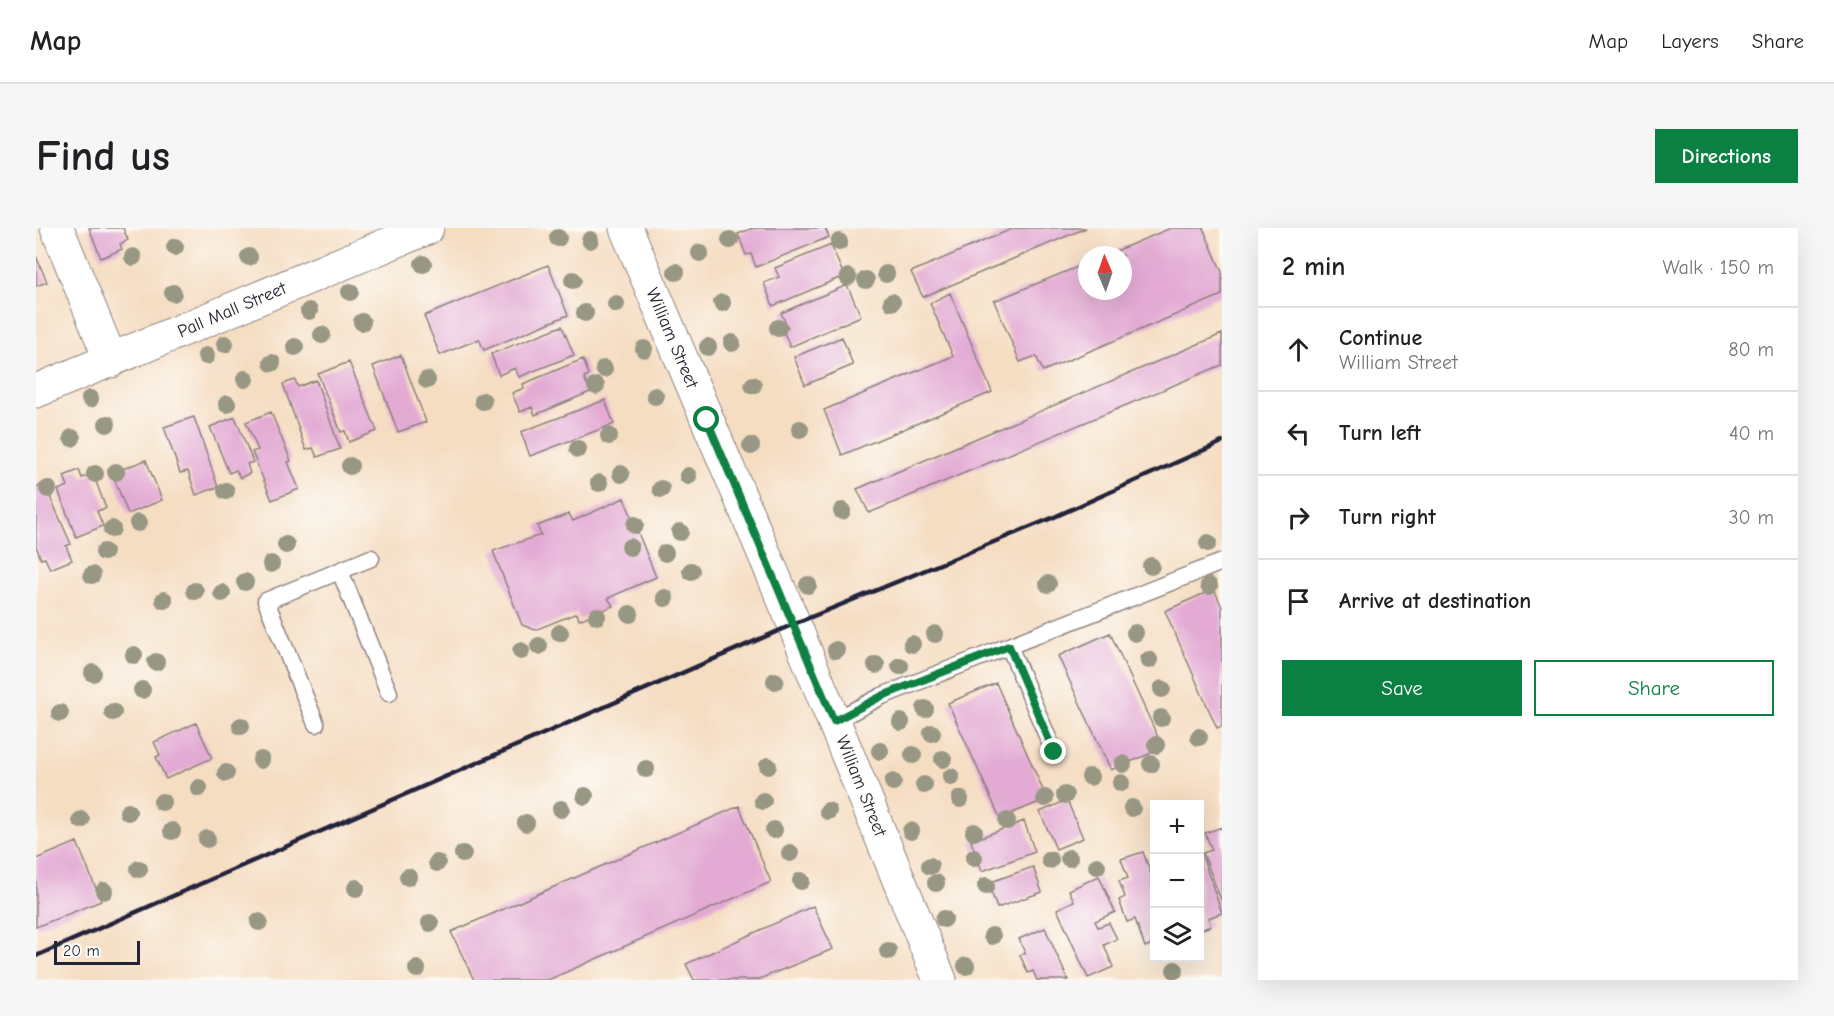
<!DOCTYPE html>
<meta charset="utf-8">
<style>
:root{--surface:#fff;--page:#f6f6f6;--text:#202124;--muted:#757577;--line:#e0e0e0;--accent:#0b8043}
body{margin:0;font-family:"Comic Neue",sans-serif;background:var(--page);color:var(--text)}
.controls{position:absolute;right:18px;bottom:18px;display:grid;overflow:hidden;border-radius:0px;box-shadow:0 6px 24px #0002}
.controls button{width:54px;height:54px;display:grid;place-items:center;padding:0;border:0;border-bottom:2px solid var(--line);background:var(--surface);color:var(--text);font:30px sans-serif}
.compass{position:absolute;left:1042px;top:18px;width:54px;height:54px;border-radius:50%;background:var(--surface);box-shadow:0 6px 24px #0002;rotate:358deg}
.scale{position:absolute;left:18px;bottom:15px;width:86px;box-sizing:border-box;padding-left:6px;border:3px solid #22223b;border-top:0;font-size:16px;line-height:21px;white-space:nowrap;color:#22223b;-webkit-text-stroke:4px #fdfcf7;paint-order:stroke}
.stop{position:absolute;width:18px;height:18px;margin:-14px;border:4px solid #0b8043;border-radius:50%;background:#fff}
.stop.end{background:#0b8043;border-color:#fff;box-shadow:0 2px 6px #0008}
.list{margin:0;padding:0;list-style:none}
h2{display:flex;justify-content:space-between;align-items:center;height:78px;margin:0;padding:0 24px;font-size:26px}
h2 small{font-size:20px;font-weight:400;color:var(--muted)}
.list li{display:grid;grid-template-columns:39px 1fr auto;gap:18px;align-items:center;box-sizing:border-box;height:84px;padding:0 24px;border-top:2px solid var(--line)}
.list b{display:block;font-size:22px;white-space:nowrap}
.list p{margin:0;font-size:20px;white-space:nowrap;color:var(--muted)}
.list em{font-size:20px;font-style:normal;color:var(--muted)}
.actions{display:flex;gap:12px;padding:18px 24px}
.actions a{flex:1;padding:14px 0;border:2px solid var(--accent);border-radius:0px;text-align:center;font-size:21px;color:var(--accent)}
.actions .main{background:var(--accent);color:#fff}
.icon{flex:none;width:33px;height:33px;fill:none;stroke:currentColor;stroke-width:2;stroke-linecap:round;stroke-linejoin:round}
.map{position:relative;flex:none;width:1186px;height:752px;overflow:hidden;border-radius:0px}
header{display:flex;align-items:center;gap:36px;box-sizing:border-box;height:84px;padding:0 30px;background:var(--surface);border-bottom:2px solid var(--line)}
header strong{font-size:28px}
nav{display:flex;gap:33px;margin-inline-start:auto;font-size:21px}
.intro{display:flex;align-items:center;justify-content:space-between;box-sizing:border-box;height:144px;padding:0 36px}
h1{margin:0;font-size:42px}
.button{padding:15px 27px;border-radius:0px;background:var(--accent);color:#fff;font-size:21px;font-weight:700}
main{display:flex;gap:36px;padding:0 36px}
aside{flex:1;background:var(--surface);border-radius:0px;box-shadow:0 6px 24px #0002}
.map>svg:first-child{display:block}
.building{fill:#e3aad4}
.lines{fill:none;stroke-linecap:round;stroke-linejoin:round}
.lane-casing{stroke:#8c807e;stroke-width:19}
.street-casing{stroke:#8c807e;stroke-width:35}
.lane{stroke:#fff;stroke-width:16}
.street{stroke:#fff;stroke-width:33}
.rail{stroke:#22223b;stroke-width:4.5}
.tree{fill:#979784}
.route{stroke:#0b8043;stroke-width:8}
.labels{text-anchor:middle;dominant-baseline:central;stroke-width:4.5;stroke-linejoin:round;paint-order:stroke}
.street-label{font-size:18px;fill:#22223b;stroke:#fdfcf7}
</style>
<header>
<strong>Map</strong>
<nav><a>Map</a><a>Layers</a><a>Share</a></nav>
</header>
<div class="intro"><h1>Find us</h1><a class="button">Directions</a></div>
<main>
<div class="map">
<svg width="1186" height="752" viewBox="0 0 1186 752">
<rect width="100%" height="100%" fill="#fdfcf7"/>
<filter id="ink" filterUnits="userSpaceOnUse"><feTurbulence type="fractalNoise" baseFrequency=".0167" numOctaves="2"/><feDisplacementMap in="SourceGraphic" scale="12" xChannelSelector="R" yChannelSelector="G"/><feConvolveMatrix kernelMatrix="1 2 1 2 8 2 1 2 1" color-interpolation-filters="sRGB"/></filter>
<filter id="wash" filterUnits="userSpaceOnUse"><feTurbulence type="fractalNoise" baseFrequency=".008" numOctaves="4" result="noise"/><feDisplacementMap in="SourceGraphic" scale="24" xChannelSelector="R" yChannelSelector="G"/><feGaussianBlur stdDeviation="1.35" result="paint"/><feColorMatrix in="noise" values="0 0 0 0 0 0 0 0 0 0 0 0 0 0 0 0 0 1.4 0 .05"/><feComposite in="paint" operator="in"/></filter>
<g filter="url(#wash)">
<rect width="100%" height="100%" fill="#f5ddc2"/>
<g id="blocks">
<path class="building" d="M 53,0 L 87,0 L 92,12 L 84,16 L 86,21 L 65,30 Z
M 717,0 L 789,0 L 793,9 L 720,39 L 715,26 L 710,27 L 702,6 Z
M 978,0 L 1050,0 L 887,69 L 875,44 Z
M 1135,0 L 1167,0 L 1186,44 L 1186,67 L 1007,143 L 1000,128 L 984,134 L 958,73 L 1051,35 L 1051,63 L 1087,63 L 1087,27 L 1070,27 Z
M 795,17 L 808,48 L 737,78 L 728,55 L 743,49 L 739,40 Z
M 0,28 L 11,54 L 0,58 Z
M 512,37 L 532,87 L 448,122 L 443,111 L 404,127 L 388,88 Z
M 811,57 L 825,88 L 754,119 L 747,102 L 752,100 L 745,85 Z
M 914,65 L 956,164 L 806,227 L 788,182 L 917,128 L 894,75 Z
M 526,98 L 538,127 L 483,149 L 479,140 L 463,147 L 455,126 Z
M 1186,106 L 1186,137 L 833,285 L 821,261 Z
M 806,109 L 817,137 L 769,157 L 758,129 Z
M 365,127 L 390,194 L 362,204 L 337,138 Z
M 547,131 L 553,147 L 548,149 L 554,164 L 499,187 L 496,179 L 484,184 L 476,165 L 488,160 L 487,156 Z
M 313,134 L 341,203 L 313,214 L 309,203 L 305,204 L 282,146 Z
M 259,152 L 262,159 L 280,152 L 304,221 L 281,229 L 277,220 L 270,222 L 247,156 Z
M 569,172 L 578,196 L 494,228 L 485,204 Z
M 235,184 L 255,233 L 252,234 L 263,261 L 236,272 L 216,224 L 222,222 L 210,194 Z
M 158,189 L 182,259 L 160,267 L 152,243 L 144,245 L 128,199 Z
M 199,189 L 217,234 L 211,236 L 214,245 L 204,250 L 200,242 L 193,245 L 174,199 Z
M 110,232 L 126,272 L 92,286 L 76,245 Z
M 43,242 L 46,250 L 57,246 L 70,280 L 61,283 L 67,298 L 40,309 L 22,262 L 32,258 L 28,248 Z
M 8,255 L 35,316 L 30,318 L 36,332 L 14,341 L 9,330 L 5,331 L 0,318 L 0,259 Z
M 588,270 L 620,349 L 572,370 L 577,378 L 543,392 L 541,385 L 499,402 L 486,397 L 457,323 L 505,307 L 501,298 L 533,286 L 537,293 Z
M 1178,361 L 1186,379 L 1186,498 L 1181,500 L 1129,383 Z
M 1074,405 L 1127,520 L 1075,542 L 1022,428 Z
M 960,455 L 1011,571 L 964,590 L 912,475 Z
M 160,495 L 176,530 L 130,551 L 120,529 L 124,527 L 118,514 Z
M 1031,572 L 1047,610 L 1020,621 L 1004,584 Z
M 703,578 L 735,654 L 512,752 L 438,752 L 415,704 Z
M 988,593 L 999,624 L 946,643 L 935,613 Z
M 1186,599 L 1186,674 L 1167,625 L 1176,622 L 1169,605 Z
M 41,614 L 65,673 L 0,699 L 0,631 Z
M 1164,622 L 1186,685 L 1172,690 L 1175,698 L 1164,702 Z
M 1107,624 L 1118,654 L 1118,715 L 1109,719 L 1099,691 L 1091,694 L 1083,672 L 1089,669 L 1083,653 L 1092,650 L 1085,631 Z
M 997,639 L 1006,664 L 961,680 L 952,655 Z
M 1063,648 L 1079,684 L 1059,693 L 1062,699 L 1073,695 L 1081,711 L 1068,717 L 1077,739 L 1052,750 L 1021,681 L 1038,673 L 1033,662 Z
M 777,678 L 797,721 L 721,752 L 658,752 L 650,736 Z
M 1009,700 L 1032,752 L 1001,752 L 997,743 L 992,745 L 984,727 L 989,725 L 983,711 Z"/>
</g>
</g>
<g filter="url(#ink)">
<use href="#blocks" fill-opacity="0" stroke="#8c807e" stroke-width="1.5"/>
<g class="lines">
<g class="lane-casing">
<path id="lane" d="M 304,343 L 353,465
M 973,418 L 1018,524
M 798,493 L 846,468 L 1186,334
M 280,496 L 230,373 L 335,330"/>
</g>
<g class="street-casing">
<path id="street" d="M 21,0 L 75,133
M 590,0 L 758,396 L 904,752
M 0,163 L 391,0"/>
</g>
<use href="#lane" class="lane"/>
<use href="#street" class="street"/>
<path class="rail" d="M 0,728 L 758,396 L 1016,290 L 1186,214"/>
</g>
<g class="tree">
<circle cx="522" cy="10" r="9"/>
<circle cx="554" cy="12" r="9"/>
<circle cx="694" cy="12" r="9"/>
<circle cx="803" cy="14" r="9"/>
<circle cx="139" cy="19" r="9"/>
<circle cx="664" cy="25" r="9"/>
<circle cx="97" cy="29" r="9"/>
<circle cx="213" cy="29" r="9"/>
<circle cx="387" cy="36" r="9"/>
<circle cx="640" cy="44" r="9"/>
<circle cx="850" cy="46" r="9"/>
<circle cx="812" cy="49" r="9"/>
<circle cx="537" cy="52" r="9"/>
<circle cx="830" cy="52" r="9"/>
<circle cx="314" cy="64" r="9"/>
<circle cx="137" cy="65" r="9"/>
<circle cx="856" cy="74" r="9"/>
<circle cx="686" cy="75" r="9"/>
<circle cx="580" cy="76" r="9"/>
<circle cx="273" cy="83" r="9"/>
<circle cx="549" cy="85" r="9"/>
<circle cx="326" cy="94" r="9"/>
<circle cx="742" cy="100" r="9"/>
<circle cx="286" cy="107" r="9"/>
<circle cx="696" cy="115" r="9"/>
<circle cx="189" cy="116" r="9"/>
<circle cx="259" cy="119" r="9"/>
<circle cx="672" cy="119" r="9"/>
<circle cx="608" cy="121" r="9"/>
<circle cx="170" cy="128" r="9"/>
<circle cx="236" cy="135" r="9"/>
<circle cx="568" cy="141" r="9"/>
<circle cx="209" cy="151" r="9"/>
<circle cx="391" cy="152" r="9"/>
<circle cx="717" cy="157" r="9"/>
<circle cx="560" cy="158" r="9"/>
<circle cx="619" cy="168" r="9"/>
<circle cx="54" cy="171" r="9"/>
<circle cx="447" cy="173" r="9"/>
<circle cx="191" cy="176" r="9"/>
<circle cx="71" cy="196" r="9"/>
<circle cx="764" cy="201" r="9"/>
<circle cx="573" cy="208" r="9"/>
<circle cx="36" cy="210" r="9"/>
<circle cx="715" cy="218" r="9"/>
<circle cx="542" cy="221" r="9"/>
<circle cx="314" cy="238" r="9"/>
<circle cx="80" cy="244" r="9"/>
<circle cx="59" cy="246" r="9"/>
<circle cx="585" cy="246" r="9"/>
<circle cx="652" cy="248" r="9"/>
<circle cx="563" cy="255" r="9"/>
<circle cx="12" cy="261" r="9"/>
<circle cx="625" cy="261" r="9"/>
<circle cx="190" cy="263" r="9"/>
<circle cx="806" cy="283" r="9"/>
<circle cx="102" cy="295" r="9"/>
<circle cx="599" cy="297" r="9"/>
<circle cx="76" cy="301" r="9"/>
<circle cx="644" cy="304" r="9"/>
<circle cx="1172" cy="315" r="9"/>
<circle cx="250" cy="317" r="9"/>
<circle cx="594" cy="319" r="9"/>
<circle cx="68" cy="324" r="9"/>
<circle cx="629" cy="325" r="9"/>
<circle cx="235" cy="336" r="9"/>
<circle cx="1115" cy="338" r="9"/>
<circle cx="655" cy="343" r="9"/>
<circle cx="56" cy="347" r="9"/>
<circle cx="209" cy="354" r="9"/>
<circle cx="1012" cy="356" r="9"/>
<circle cx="772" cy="357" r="9"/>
<circle cx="1173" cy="358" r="9"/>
<circle cx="159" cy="363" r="9"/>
<circle cx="186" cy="365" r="9"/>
<circle cx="629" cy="370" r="9"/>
<circle cx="128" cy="372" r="9"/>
<circle cx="594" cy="386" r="9"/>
<circle cx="561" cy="388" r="9"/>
<circle cx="524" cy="405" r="9"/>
<circle cx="1099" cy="405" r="9"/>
<circle cx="899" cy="406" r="9"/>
<circle cx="876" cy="416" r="9"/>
<circle cx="503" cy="418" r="9"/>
<circle cx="800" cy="422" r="9"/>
<circle cx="485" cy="423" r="9"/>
<circle cx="98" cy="427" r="9"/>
<circle cx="1113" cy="432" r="9"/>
<circle cx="120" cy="434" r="9"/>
<circle cx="840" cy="437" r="9"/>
<circle cx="864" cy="438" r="9"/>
<circle cx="57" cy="445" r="9"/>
<circle cx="739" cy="453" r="9"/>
<circle cx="1126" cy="461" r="9"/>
<circle cx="106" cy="462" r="9"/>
<circle cx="889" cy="481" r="9"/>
<circle cx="77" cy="484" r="9"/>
<circle cx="24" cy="485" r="9"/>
<circle cx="1125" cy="490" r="9"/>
<circle cx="865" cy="494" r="9"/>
<circle cx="205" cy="498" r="9"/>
<circle cx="896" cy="505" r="9"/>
<circle cx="1163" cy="509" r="9"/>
<circle cx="1120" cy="517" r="9"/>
<circle cx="844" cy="523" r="9"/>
<circle cx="877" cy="527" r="9"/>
<circle cx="907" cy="531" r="9"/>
<circle cx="225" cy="532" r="9"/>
<circle cx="1087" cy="536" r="9"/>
<circle cx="1115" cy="536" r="9"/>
<circle cx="732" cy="538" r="9"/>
<circle cx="610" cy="541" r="9"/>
<circle cx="190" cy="545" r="9"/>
<circle cx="915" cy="549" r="9"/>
<circle cx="1054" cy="549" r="9"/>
<circle cx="857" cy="554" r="9"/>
<circle cx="1085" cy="555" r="9"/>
<circle cx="888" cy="557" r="9"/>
<circle cx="163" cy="560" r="9"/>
<circle cx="1029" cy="567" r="9"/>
<circle cx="549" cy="568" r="9"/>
<circle cx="1009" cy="570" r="9"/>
<circle cx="924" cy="571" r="9"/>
<circle cx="727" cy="573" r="9"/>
<circle cx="126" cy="574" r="9"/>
<circle cx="1096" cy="580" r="9"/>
<circle cx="525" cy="581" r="9"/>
<circle cx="792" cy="583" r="9"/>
<circle cx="92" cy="584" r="9"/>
<circle cx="45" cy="592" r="9"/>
<circle cx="971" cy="593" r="9"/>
<circle cx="490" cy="595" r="9"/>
<circle cx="738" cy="602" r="9"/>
<circle cx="136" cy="603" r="9"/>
<circle cx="875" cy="603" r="9"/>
<circle cx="938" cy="604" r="9"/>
<circle cx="171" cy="611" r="9"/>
<circle cx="754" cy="625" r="9"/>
<circle cx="427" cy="626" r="9"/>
<circle cx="938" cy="630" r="9"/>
<circle cx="1033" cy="630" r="9"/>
<circle cx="1014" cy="632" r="9"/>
<circle cx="401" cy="635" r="9"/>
<circle cx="894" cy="638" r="9"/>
<circle cx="1061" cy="638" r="9"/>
<circle cx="103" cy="641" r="9"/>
<circle cx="372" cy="649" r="9"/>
<circle cx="765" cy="653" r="9"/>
<circle cx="900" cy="655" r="9"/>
<circle cx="950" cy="658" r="9"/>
<circle cx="320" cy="660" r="9"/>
<circle cx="68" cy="663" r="9"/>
<circle cx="908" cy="691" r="9"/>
<circle cx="223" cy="694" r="9"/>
<circle cx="394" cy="695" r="9"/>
<circle cx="956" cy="708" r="9"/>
<circle cx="852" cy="723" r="9"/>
<circle cx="930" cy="738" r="9"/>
<circle cx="381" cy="741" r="9"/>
<circle cx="1139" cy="742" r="9"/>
</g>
</g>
<g class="lines" filter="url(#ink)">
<path class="route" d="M 671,192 L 798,493 L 846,468 L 973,418 L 1018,524"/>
</g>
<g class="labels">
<g class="street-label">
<text transform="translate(196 82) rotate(-23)">Pall Mall Street</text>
<text transform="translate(636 110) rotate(67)">William Street</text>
<text transform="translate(825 558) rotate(68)">William Street</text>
</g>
</g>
</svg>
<div class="controls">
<button>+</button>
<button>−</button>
<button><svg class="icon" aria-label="layers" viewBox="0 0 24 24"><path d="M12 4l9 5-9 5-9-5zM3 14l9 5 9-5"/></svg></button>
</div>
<svg class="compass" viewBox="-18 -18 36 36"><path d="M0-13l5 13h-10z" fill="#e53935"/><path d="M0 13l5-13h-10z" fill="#757577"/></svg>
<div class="scale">20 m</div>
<div class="stop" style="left:671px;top:192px"></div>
<div class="stop end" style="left:1018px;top:524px"></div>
</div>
<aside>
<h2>2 min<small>Walk · 150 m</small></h2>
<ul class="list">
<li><svg class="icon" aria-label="ahead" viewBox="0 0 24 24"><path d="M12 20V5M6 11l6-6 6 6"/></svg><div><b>Continue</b><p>William Street</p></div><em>80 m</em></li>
<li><svg class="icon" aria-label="left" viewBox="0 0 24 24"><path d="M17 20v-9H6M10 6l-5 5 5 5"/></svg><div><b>Turn left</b></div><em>40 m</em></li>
<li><svg class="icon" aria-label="right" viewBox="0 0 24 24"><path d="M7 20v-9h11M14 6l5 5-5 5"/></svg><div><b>Turn right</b></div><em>30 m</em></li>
<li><svg class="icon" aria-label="arrive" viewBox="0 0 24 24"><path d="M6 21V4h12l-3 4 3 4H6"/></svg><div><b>Arrive at destination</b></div></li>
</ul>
<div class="actions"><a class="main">Save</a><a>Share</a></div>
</aside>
</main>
